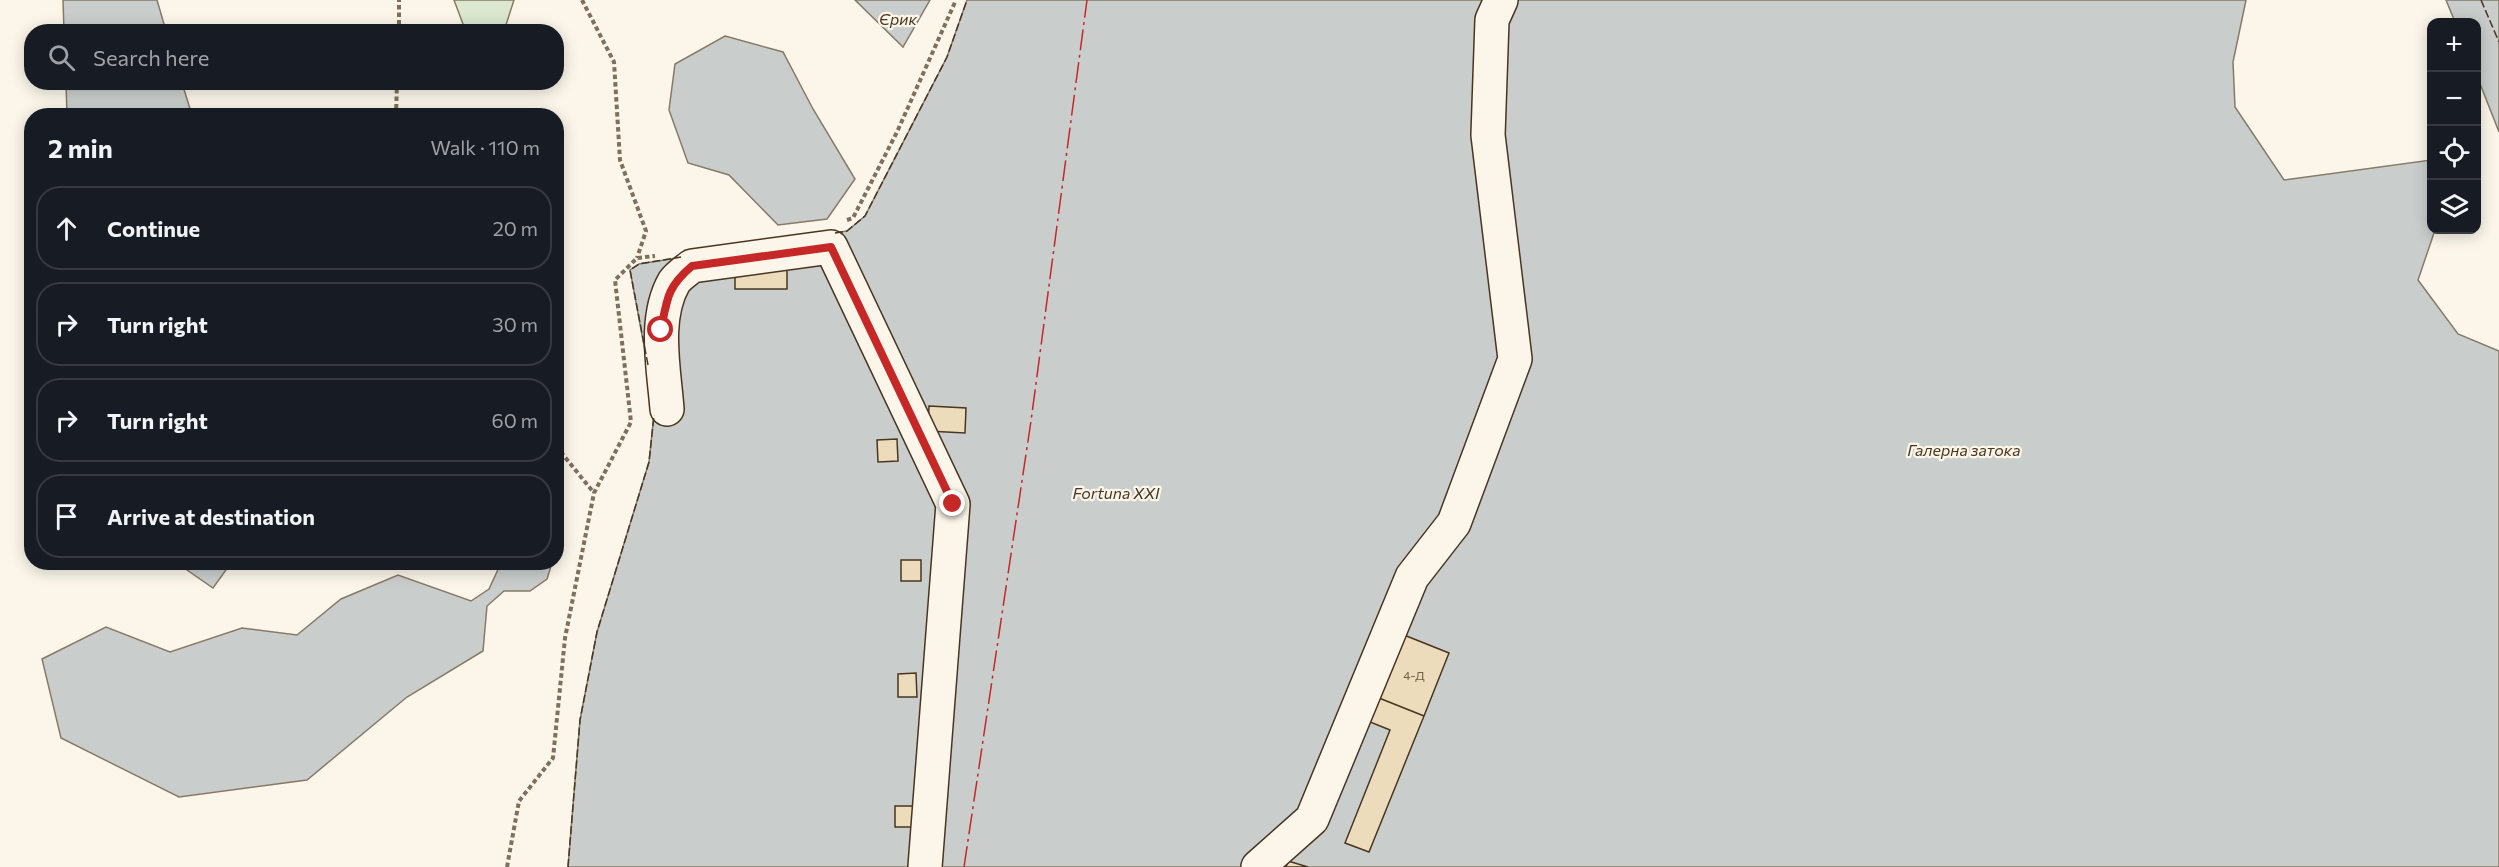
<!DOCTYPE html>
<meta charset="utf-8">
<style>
:root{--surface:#171b24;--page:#242831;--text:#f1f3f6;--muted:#9ea1a6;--line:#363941}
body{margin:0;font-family:Commissioner,sans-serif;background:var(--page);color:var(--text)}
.controls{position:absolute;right:18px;top:18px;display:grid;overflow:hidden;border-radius:12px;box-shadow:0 3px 15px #0003}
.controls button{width:54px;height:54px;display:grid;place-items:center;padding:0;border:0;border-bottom:2px solid var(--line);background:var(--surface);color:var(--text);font:30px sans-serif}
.stop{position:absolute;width:18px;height:18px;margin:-14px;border:4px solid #c62828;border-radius:50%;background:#fff}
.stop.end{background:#c62828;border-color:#fff;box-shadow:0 2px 6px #0008}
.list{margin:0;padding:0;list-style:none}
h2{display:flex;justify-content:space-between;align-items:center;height:78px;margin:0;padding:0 24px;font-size:26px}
h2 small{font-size:20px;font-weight:400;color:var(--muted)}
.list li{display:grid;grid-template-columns:39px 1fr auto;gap:18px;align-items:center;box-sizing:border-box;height:84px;margin:0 12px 12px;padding:0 12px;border:2px solid var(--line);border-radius:24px}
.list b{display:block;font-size:22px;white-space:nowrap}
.list em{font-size:20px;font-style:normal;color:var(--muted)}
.icon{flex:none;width:33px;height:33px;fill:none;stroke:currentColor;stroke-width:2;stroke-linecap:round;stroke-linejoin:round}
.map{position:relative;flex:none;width:2499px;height:867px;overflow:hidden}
.search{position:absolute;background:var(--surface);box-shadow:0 3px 15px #0003;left:24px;top:24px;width:540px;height:66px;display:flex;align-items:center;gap:15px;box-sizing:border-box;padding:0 21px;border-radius:24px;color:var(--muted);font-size:22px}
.panel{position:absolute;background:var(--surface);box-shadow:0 3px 15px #0003;left:24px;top:108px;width:540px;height:462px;border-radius:24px}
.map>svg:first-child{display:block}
.green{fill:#dce7d0;stroke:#887966;stroke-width:1.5}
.water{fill:#c9cecd;stroke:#887966;stroke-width:1.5}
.building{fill:#ecdcbc;stroke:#4a3520;stroke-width:1.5}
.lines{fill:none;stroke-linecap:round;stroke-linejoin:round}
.minor-casing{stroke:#4a3520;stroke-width:36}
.path{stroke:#7f6f5c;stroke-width:4;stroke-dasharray:4.5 3;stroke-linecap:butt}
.minor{stroke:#fbf6e9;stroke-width:33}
.fence{stroke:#4a3520;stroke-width:1.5;stroke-dasharray:8 3;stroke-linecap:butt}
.power{stroke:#c62828;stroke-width:1.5;stroke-dasharray:21 4.5 3 4.5;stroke-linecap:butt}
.route{stroke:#c62828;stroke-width:8}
.labels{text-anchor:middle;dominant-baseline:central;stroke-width:4.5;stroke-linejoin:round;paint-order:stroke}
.number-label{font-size:12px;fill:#725f47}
.water-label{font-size:16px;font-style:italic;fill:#4a3520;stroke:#fbf6e9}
</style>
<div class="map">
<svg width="2499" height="867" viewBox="0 0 2499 867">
<rect width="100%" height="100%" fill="#fbf6e9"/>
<path class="green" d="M 454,0 L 514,0 L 504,31 L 466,32 Z"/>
<path class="water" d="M 63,0 L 157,0 L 166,31 L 64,31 Z
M 855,0 L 930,0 L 903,47 Z
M 967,0 L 2246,0 L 2233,62 L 2235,107 L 2284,180 L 2431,160 L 2432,230 L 2435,230 L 2418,280 L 2458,334 L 2499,351 L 2499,867 L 568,867 L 580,720 L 597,632 L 649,462 L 655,405 L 630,270 L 639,264 L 847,231 L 865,216 L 947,57 Z
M 2446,0 L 2499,0 L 2499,132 L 2477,76 L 2476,22 L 2455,22 Z
M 725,36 L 783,52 L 813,109 L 855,179 L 827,219 L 778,225 L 729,175 L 688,163 L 669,110 L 675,64 Z
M 66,83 L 182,83 L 192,115 L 67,115 Z
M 177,563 L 231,563 L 213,588 Z
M 501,563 L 552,563 L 547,579 L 530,591 L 504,591 L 487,606 L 483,651 L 407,697 L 307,780 L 179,797 L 61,738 L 42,659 L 106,627 L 170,652 L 242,628 L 297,635 L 341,599 L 398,575 L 471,601 L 489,589 Z"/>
<path class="building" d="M 735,265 L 787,265 L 787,289 L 735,289 Z
M 929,406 L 966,408 L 965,433 L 928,431 Z
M 897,439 L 898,461 L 878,462 L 877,440 Z
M 901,560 L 921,560 L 921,581 L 901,581 Z
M 1404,635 L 1449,653 L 1424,716 L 1379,698 Z
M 916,673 L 917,697 L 898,697 L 898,674 Z
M 1379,698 L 1424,716 L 1369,852 L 1345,843 L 1390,730 L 1365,720 Z
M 895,806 L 915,806 L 915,827 L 895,827 Z
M 1288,861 L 1308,867 L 1286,867 Z"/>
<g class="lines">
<g class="minor-casing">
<path id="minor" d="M 667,409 C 664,369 653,319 674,282 C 678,276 686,271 692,266 L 831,247 L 953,504 L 925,867
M 1258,867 L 1312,819 L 1412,577 L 1454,523 L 1515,359 L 1488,135 L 1492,20 L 1501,0"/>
</g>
<path class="path" d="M 582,0 L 614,62 L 620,160 L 646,231 L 637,258
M 399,32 L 399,0
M 396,116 L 397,82
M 847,220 L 853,218 L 897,132 L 956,0
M 556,446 L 594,493
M 507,867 L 519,801 L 553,758 L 565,638 L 594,493 L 631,422 L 615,280 L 637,258 L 655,256"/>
<use href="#minor" class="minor"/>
<path class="fence" d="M 2481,0 L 2499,42
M 835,233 L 847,231 L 865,216 L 947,57 L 967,0
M 648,365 L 630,270 L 639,264 L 681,257
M 568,867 L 580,720 L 597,632 L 649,462 L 654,415"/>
<path class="power" d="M 964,867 L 1031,421 L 1087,0"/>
</g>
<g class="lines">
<path class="route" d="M 661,330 C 667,299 667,287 692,266 L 831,247 L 953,504"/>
</g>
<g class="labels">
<g class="number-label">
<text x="1414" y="675">4-Д</text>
</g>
<g class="water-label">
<text x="898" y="18">Єрик</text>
<text x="1964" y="449">Галерна затока</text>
<text x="1116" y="492">Fortuna XXI</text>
</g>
</g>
</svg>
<div class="controls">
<button>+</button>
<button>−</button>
<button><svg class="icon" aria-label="locate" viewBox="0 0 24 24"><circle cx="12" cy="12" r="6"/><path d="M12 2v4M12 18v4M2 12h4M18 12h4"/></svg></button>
<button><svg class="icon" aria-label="layers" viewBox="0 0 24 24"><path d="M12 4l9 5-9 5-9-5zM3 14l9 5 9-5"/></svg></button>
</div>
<div class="stop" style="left:661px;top:330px"></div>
<div class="stop end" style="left:953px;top:504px"></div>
<div class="search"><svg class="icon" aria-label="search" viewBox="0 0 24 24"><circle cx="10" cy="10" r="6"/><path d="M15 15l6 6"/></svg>Search here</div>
<section class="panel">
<h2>2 min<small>Walk · 110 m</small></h2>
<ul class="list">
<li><svg class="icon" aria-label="ahead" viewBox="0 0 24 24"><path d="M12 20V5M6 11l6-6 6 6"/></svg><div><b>Continue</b></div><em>20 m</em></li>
<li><svg class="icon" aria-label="right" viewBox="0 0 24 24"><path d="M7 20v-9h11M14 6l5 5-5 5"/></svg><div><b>Turn right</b></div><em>30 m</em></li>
<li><svg class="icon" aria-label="right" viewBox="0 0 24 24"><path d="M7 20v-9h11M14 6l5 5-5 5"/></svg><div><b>Turn right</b></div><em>60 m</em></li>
<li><svg class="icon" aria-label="arrive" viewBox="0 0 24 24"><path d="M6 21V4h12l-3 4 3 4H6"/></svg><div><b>Arrive at destination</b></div></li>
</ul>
</section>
</div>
